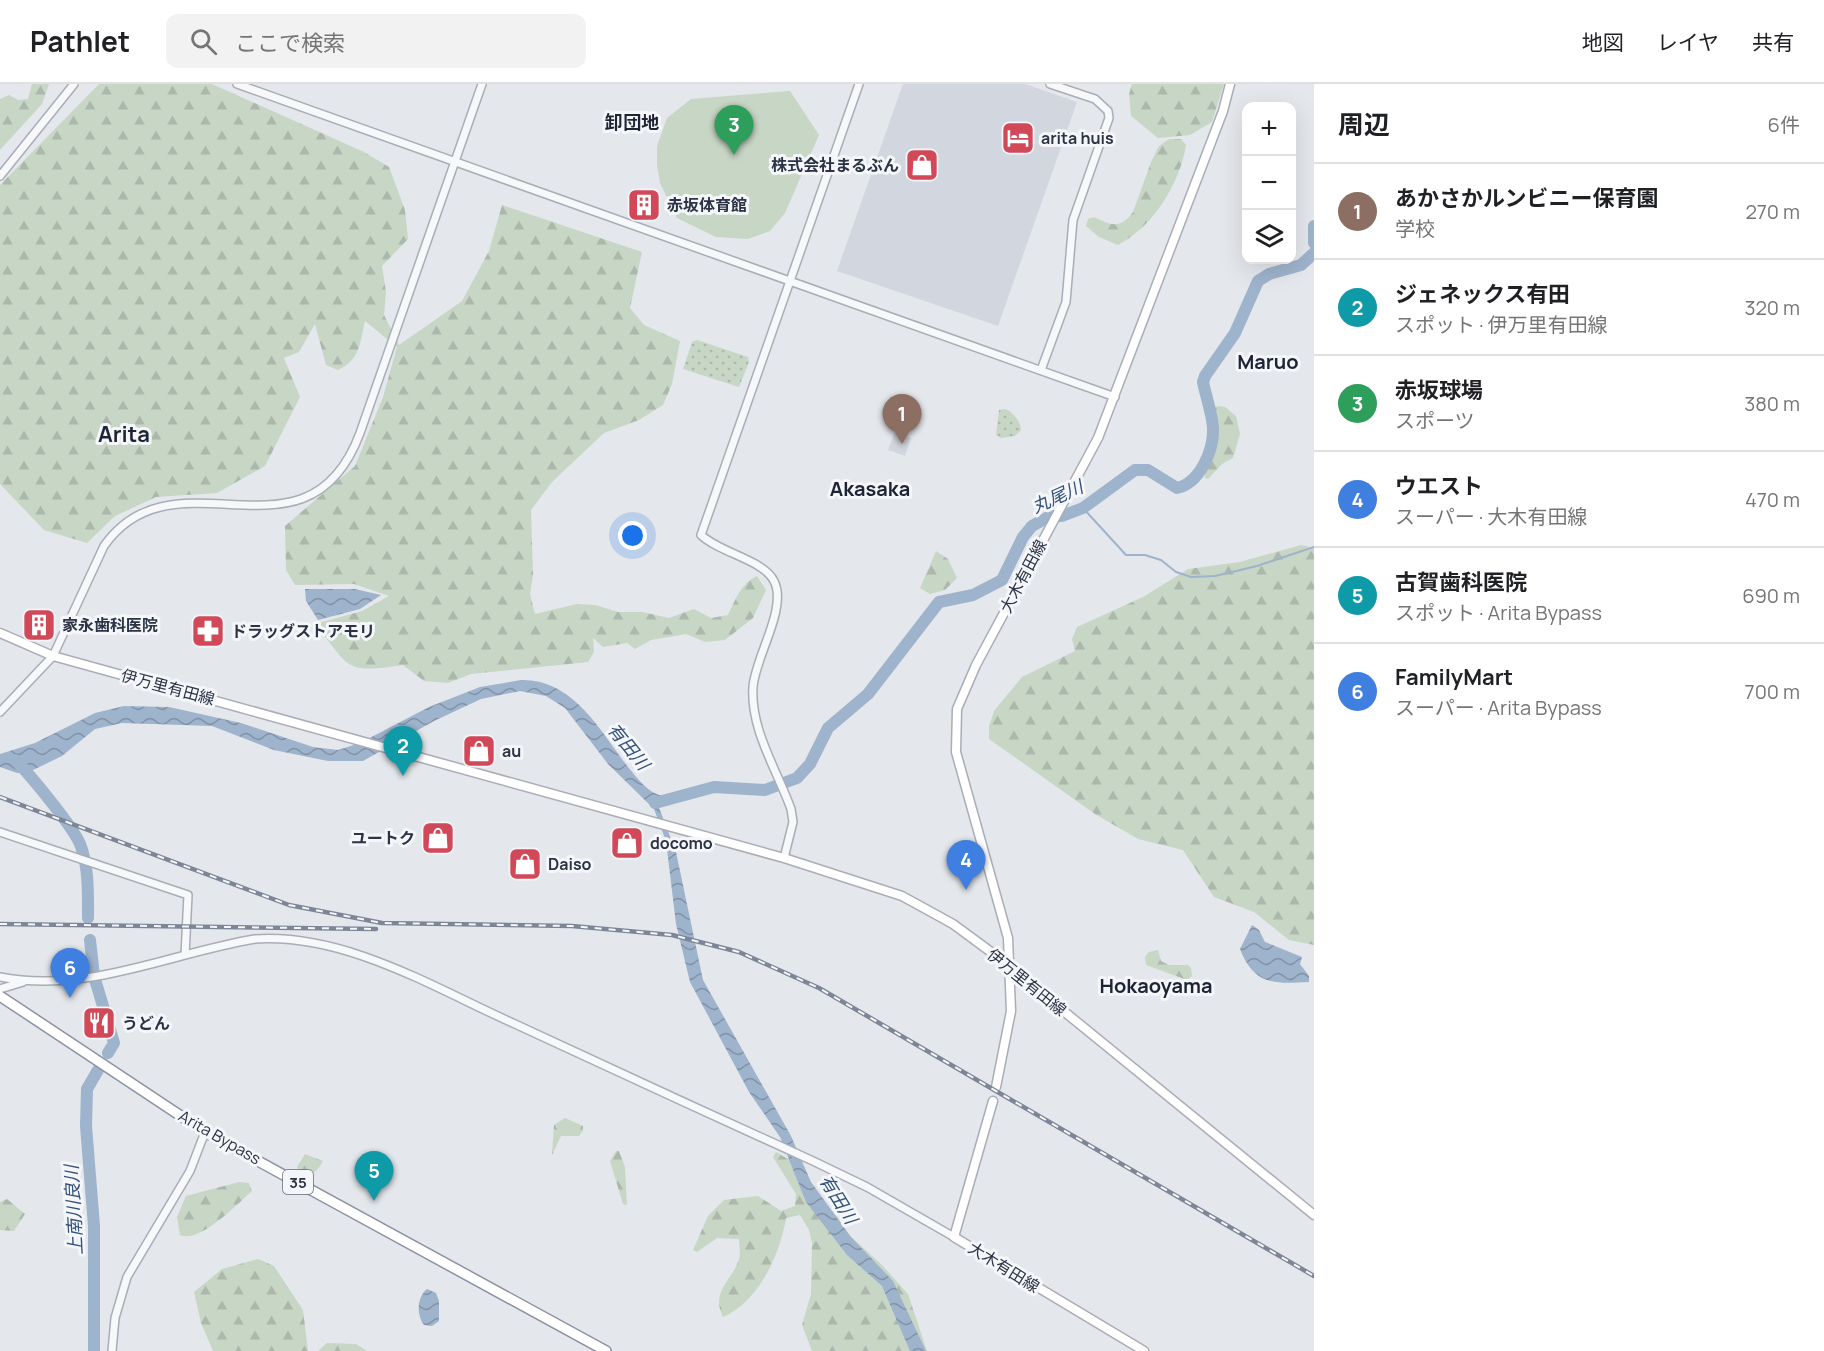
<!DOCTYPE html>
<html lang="ja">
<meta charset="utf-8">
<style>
:root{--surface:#fff;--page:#f2f2f2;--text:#202124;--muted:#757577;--line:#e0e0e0;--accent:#d14859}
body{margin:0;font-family:Manrope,"Noto Sans JP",sans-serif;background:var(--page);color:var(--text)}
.controls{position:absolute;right:18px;top:18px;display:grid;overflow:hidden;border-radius:12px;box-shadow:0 6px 24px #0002}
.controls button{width:54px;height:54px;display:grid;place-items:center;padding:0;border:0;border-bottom:2px solid var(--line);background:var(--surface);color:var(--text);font:30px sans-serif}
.you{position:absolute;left:633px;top:452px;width:21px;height:21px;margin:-15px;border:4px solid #fff;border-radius:50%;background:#1a73e8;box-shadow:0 0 0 9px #1a73e833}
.badge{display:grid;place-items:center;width:39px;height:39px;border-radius:50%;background:var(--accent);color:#fff;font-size:20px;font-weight:700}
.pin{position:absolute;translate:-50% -50px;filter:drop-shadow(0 2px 3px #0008)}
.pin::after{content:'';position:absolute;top:32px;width:21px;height:18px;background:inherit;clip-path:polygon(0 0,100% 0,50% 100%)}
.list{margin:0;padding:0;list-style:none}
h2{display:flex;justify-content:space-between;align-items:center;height:78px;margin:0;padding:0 24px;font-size:26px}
h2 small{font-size:20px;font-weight:400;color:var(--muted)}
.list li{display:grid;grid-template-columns:39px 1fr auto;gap:18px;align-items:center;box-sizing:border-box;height:96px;padding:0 24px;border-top:2px solid var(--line)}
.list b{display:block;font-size:22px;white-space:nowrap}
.list p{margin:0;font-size:20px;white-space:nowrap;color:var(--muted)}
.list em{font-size:20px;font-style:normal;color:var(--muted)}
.icon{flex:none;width:33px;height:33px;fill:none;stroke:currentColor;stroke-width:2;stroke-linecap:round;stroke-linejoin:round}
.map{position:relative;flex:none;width:1314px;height:1267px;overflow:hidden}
header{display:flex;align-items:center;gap:36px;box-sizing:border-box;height:84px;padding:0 30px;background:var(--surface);border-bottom:2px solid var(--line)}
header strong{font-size:28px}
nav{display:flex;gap:33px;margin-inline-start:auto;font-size:21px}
.search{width:420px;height:54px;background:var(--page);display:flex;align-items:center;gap:15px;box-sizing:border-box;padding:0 21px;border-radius:12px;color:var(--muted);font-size:22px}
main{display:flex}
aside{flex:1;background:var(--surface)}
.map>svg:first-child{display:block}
.built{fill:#d2d6de}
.green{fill:#c8d6c5}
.forest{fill:url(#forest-firs)}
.park{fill:url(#park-dots)}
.water{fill:url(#water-waves)}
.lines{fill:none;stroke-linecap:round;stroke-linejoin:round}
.stream{stroke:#9eb3cc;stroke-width:2}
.river{stroke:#9eb3cc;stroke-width:12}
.tertiary-casing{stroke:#a9adb7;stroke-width:10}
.secondary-casing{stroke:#a9adb7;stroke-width:11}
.trunk-casing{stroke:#8b93a3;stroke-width:12}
.tertiary{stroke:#f7f8fa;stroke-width:7}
.secondary{stroke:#fff;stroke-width:8}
.trunk{stroke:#fff;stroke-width:9}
.rail-casing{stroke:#7d8596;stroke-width:4.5}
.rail{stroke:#f4f6f9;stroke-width:2;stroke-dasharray:7;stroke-linecap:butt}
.labels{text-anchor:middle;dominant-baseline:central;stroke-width:6;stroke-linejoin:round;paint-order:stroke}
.shield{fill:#f4f6f9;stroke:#676e7b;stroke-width:1.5}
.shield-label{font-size:15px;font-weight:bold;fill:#2b3345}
.poi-label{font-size:16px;font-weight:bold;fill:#2b3345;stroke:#f4f6f9;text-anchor:start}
.street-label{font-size:16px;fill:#2b3345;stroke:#f4f6f9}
.neighbourhood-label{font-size:18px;font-weight:bold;fill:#1d2436;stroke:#f4f6f9}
.water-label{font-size:18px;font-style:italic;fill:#34517a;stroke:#f4f6f9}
.quarter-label{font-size:20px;font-weight:bold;fill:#1d2436;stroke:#f4f6f9}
.district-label{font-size:22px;font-weight:bold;fill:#1d2436;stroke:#f4f6f9}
</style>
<header>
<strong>Pathlet</strong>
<div class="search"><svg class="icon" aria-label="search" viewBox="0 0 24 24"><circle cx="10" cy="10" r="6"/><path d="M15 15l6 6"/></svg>ここで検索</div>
<nav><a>地図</a><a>レイヤ</a><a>共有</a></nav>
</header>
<main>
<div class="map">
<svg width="1314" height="1267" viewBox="0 0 1314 1267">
<defs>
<pattern id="forest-firs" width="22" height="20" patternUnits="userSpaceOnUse" patternTransform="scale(1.5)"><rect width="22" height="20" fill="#c8d6c5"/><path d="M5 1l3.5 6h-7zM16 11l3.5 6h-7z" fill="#acb8ab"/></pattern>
<pattern id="park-dots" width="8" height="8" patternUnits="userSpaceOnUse" patternTransform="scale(1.5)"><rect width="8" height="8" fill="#c8d6c5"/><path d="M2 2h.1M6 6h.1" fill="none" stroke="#acb8ab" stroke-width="1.8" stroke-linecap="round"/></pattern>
<pattern id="water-waves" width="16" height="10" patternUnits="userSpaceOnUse" patternTransform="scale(1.5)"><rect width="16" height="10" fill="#9eb3cc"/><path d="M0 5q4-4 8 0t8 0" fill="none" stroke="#8192a7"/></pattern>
</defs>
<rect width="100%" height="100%" fill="#e4e7ec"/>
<path class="built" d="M 903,0 L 1025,0 L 1077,18 L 998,242 L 837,187 Z
M 895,348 L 911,354 L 905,372 L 888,366 Z"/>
<path class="green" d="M 790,7 L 819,51 L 785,129 L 770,147 L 748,155 L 716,153 L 677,134 L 660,99 L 657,81 L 657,62 L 667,34 L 691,15 Z"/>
<path class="forest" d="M 32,0 L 49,0 L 42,20 L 0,66 L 0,15 L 9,11 L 18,16 L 28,15 Z
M 99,0 L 212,0 L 364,68 L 389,83 L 405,126 L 408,155 L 382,182 L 386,208 L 384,231 L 399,261 L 462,217 L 489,167 L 502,121 L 642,168 L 630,224 L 644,241 L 680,257 L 672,300 L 663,321 L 639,336 L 604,349 L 552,398 L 531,426 L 533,491 L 530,510 L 535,530 L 577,520 L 595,521 L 618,528 L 642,528 L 669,534 L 694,525 L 711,534 L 728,531 C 735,517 741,499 757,492 L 766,506 L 753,534 L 725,556 L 705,558 L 686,550 L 651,556 L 635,565 L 627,559 L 603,563 L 593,554 L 594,568 L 588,578 L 471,590 L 448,599 L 424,597 L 403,581 C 343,590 351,584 315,540 L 362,527 L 389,512 L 354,500 L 295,501 L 286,486 L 285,442 L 355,382 L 383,313 L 397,263 L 365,237 C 360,259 360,276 338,286 L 326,281 L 315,240 L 299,268 L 284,274 L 300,313 L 265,382 L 217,409 L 156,413 L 115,432 L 87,459 L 44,446 L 0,400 L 0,101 Z
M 1132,0 L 1224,0 L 1212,38 L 1190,51 L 1158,54 L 1131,32 L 1129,10 Z
M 1169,55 L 1181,55 L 1186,61 C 1180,99 1153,143 1118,161 L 1099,153 L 1086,142 L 1088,135 L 1094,133 C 1111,141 1120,146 1133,128 L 1151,78 L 1159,62 Z
M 1218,322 L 1225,323 L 1236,332 L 1240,350 L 1233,374 L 1222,380 L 1208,395 L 1205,394 L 1205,388 L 1216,342 L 1212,325 Z
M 1301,461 L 1314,464 L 1314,861 L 1289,856 L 1254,828 L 1214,813 L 1183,766 L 1138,755 L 1095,730 L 989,655 L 989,642 L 994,627 L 1022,593 L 1075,567 L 1072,555 L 1077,543 L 1143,513 L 1188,485 L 1240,478 Z
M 936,467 L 948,475 L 957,494 L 945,506 L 930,510 L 920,504 Z
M 1158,866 L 1161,877 L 1169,881 L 1188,881 L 1191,884 L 1192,892 L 1187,896 L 1146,881 L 1145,873 L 1149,868 Z
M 565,1034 L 583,1042 L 583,1047 L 579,1052 L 561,1052 L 552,1071 L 554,1041 Z
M 616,1067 L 619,1067 L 625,1083 L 627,1121 L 623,1120 L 610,1077 Z
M 776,1068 L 791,1077 L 818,1123 L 834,1128 L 848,1150 L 882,1181 L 908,1210 L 927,1267 L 812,1267 L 802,1241 L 811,1210 L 812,1159 L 809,1146 L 800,1131 L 786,1134 C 780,1170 759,1218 723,1233 C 710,1207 733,1196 739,1175 C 741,1170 739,1161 739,1155 L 717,1154 L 697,1168 L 693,1166 L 708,1132 L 724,1116 L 758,1112 L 781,1127 L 795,1122 L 796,1110 L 773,1073 Z
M 305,1070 L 323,1077 C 317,1088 312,1092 300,1090 L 297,1083 Z
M 239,1098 L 249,1099 L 252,1107 C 238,1119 200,1160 180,1151 L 177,1133 L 186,1112 Z
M 7,1115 L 25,1130 L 14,1147 L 0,1146 L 0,1118 Z
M 258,1175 L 274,1182 L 303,1226 L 308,1267 L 213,1267 L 201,1239 L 194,1208 L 222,1185 Z
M 327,1259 L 356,1260 L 367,1267 L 318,1267 Z"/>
<path class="park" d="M 697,256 L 748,273 L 749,278 L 739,303 L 683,285 L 692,258 Z
M 1005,325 C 1013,328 1021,338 1021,346 L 1015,352 L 1001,354 L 996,351 L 999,326 Z"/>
<path class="water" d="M 305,505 L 355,505 L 381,511 L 360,525 L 318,536 L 306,517 Z
M 521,596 C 573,595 600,646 628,683 C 638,695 648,709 663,712 L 658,721 L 676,768 L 703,896 L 791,1052 L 811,1098 L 851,1153 L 893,1197 L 926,1267 L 910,1267 L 882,1202 L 847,1171 L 806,1118 L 780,1053 L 749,1008 L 690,898 L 676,840 L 666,757 L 654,725 L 608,680 L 565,624 L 546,612 L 520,607 L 481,615 L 434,637 L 363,677 L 328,677 L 274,666 L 212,642 L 122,639 L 95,645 L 62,672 L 31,687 L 17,689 L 0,683 L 0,670 L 35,659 L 95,629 L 124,622 L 169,623 L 241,639 L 313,663 L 338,666 L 360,659 L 429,623 L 480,603 Z
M 1252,841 L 1259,846 L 1265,858 L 1302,873 L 1300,880 L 1309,892 L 1309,898 C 1274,900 1254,901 1240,865 Z
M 427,1205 L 436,1209 L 439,1217 L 439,1237 L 432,1242 L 424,1241 C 416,1231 417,1213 427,1205 Z"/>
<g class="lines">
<path class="stream" d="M 1083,424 L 1126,471 L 1145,471 L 1161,476 L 1176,488 L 1191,493 L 1215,492 L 1257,482 L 1314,463"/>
<path class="river" d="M 1314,142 L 1314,159
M 15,676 C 29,689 73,743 80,760 C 89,782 88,811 88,834
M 655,719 L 714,703 L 765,706 L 797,694 L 810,680 L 828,644 L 868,610 L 939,518 L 973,511 L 1002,496 L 1023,453 L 1032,442 L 1050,432 L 1062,432 L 1083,424 L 1135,386 L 1148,386 L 1177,404 C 1200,399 1214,366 1213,344 C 1212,329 1206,313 1203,298 L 1205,292 L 1235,249 L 1258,197 L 1269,190 L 1301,181 L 1314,169
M 90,856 L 94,892 L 114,959 L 108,969
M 94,1267 L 94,1142 L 86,1042 L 87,1005 L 98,986"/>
<g class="tertiary-casing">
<path id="tertiary" d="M 237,0 L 1115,313
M 0,92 L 74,0
M 1041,286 L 1066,218 L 1073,136 L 1109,34 L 1108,27 L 1095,15 L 1050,0
M 0,628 L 53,572 L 104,462 C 175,361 307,491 360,349 L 482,0
M 0,748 L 188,811 L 185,871
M 784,774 L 793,738 L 791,725 C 777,686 750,645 753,603 C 755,573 788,524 774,497 C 764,476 720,469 701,451 L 859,0
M 0,893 C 88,910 170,869 255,855 C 346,849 434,904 515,940 C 615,986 713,1032 813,1077 L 867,1103 L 954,1153
M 0,905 L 23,898
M 112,1267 L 115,1234 L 127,1193 L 190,1087 L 205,1048"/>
</g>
<g class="secondary-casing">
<path id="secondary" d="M 0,549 L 53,572 L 784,774 L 902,812 L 953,840 L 991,868 L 1314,1131
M 996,1003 L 1011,927 L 1008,854 L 956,668 L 957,625 L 976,581 L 1098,354 L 1223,27 L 1230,0
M 993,1017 L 954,1153 L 1144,1267"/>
</g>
<g class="trunk-casing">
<path id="trunk" d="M 0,912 L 205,1048 L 606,1267"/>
</g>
<use href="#tertiary" class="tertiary"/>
<use href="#secondary" class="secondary"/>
<use href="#trunk" class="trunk"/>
<g class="rail-casing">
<path id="rail" d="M 0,713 L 289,821 L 382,839 L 572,842 L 672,851 L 739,868 L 819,904 L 1314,1192
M 0,840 L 376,845"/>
</g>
<use href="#rail" class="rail"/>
</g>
<defs>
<g id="hotel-square" transform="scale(1.725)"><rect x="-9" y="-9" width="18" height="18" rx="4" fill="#d14859" stroke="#f4f6f9"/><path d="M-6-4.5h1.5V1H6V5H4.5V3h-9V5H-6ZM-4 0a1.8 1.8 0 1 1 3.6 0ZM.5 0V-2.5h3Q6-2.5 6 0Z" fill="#fff"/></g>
<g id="shop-square" transform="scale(1.725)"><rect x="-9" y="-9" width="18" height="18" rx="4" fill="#d14859" stroke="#f4f6f9"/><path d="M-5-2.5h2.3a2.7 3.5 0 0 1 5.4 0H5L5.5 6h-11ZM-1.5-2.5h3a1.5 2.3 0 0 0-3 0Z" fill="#fff"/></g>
<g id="building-square" transform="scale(1.725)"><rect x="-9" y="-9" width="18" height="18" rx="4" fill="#d14859" stroke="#f4f6f9"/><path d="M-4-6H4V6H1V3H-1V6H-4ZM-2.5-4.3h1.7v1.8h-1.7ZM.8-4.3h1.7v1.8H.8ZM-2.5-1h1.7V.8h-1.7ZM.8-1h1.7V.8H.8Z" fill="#fff"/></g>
<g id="pharmacy-square" transform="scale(1.725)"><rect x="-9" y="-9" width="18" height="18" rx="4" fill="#d14859" stroke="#f4f6f9"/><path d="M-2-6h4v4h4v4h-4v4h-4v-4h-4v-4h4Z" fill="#fff"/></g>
<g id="restaurant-square" transform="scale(1.725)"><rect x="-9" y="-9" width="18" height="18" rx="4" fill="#d14859" stroke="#f4f6f9"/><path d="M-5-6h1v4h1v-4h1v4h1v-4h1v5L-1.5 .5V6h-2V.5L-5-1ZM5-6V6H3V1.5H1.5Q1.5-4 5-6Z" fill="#fff"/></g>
</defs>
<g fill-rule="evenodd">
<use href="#hotel-square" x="1018" y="54"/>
<use href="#shop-square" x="922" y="81"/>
<use href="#building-square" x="644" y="121"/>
<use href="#building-square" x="39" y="541"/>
<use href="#pharmacy-square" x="208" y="547"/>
<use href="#shop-square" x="479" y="667"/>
<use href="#shop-square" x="438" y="754"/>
<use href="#shop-square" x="627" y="759"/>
<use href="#shop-square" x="525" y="780"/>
<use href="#restaurant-square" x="99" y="939"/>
</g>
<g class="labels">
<rect class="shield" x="283" y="1086" width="30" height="24" rx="4.5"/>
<g class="shield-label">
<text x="298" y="1098">35</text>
</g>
<g class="poi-label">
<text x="1041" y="54">arita huis</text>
<text x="899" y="81" text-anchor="end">株式会社まるぶん</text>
<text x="667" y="121">赤坂体育館</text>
<text x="62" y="541">家永歯科医院</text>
<text x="231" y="547">ドラッグストアモリ</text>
<text x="502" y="667">au</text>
<text x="415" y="754" text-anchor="end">ユートク</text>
<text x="650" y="759">docomo</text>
<text x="548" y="780">Daiso</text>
<text x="122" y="939">うどん</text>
</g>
<g class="street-label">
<text transform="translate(1023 492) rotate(-62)">大木有田線</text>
<text transform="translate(168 603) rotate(15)">伊万里有田線</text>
<text transform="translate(1027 898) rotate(39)">伊万里有田線</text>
<text transform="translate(220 1053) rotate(30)">Arita Bypass</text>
<text transform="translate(1004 1183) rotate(32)">大木有田線</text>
</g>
<g class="neighbourhood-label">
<text x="632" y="38">卸団地</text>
</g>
<g class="water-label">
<text transform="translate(1057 412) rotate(-24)">丸尾川</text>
<text transform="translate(629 662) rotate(51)">有田川</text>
<text transform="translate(839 1115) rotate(58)">有田川</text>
<text transform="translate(73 1126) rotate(-93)">上南川良川</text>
</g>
<g class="quarter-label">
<text x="1268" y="277">Maruo</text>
<text x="870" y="404">Akasaka</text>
<text x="1156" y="901">Hokaoyama</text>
</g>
<g class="district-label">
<text x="124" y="350">Arita</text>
</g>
</g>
</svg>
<div class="controls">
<button>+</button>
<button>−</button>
<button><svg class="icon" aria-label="layers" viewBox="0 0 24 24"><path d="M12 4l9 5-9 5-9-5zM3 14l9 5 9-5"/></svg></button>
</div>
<div class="you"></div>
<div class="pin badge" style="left:902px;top:360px;background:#8d6e63">1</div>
<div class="pin badge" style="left:403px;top:692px;background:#0f9aa8">2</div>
<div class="pin badge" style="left:734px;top:71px;background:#2e9e5b">3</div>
<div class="pin badge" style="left:966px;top:806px;background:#3f7fe0">4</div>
<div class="pin badge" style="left:374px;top:1117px;background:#0f9aa8">5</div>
<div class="pin badge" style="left:70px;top:914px;background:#3f7fe0">6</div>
</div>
<aside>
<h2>周辺<small>6件</small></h2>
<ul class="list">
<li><span class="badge" style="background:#8d6e63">1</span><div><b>あかさかルンビニー保育園</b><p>学校</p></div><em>270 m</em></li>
<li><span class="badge" style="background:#0f9aa8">2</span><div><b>ジェネックス有田</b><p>スポット · 伊万里有田線</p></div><em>320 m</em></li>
<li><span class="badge" style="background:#2e9e5b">3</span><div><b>赤坂球場</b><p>スポーツ</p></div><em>380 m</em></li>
<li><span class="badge" style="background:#3f7fe0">4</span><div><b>ウエスト</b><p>スーパー · 大木有田線</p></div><em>470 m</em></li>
<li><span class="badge" style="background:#0f9aa8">5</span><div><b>古賀歯科医院</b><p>スポット · Arita Bypass</p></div><em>690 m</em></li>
<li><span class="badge" style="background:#3f7fe0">6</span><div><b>FamilyMart</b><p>スーパー · Arita Bypass</p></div><em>700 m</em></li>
</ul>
</aside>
</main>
